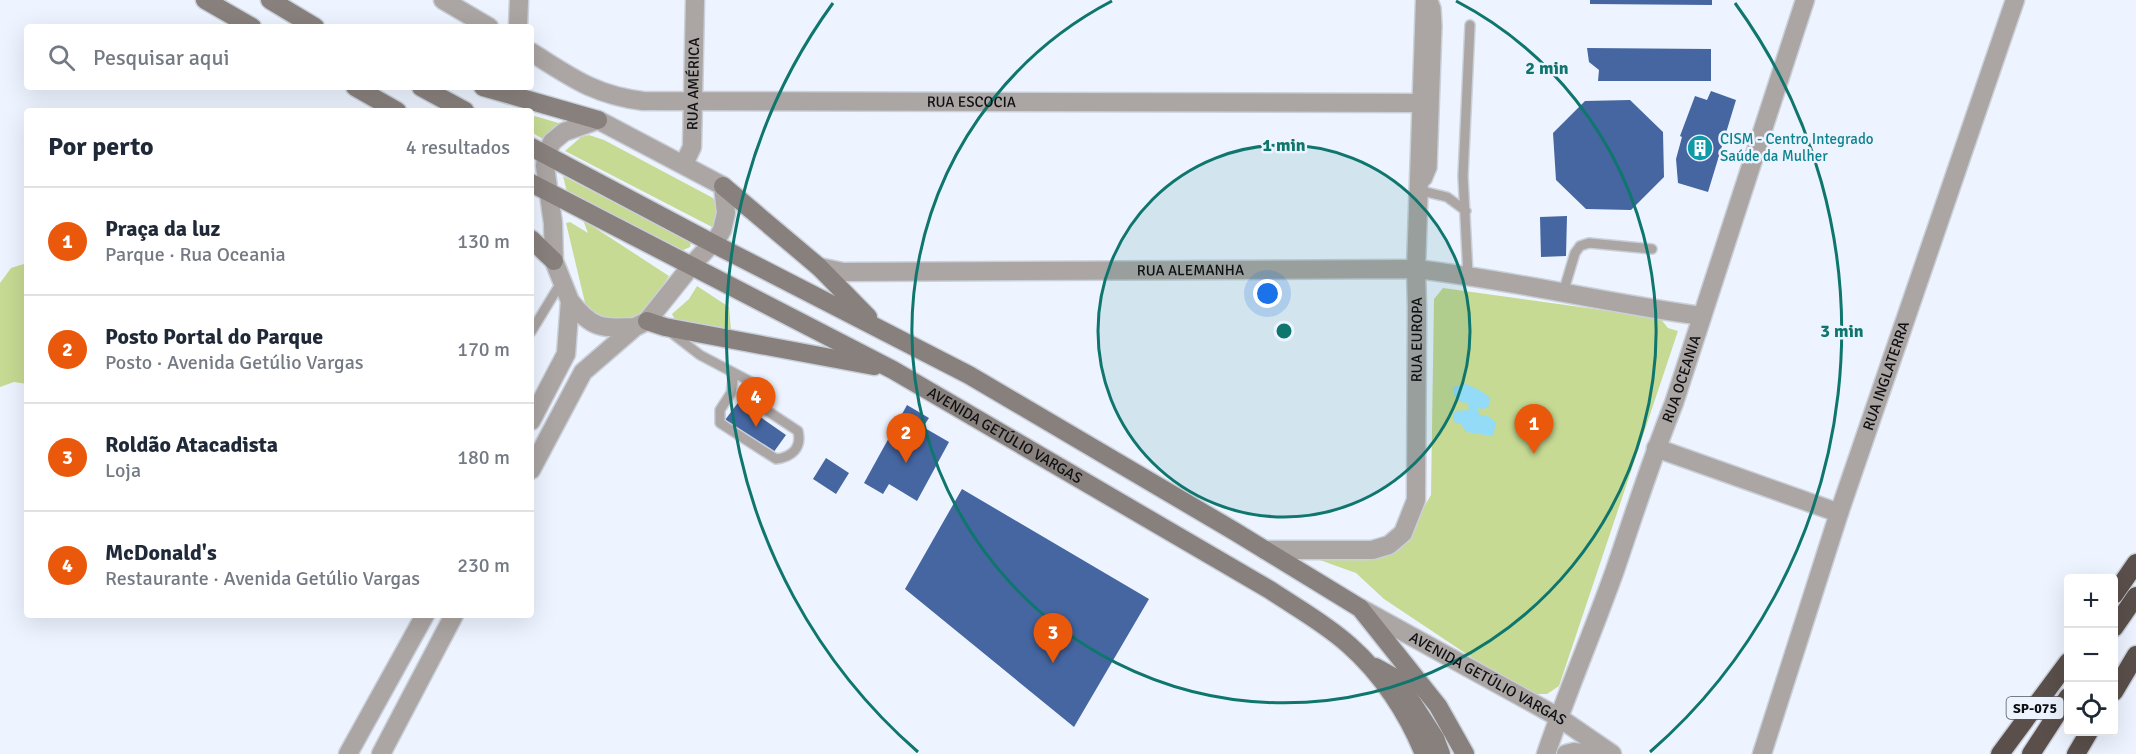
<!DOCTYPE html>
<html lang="pt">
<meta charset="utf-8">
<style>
:root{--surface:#fff;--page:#f6f6f7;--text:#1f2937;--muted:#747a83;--line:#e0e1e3;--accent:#ea580c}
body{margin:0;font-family:Signika,sans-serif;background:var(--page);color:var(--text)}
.controls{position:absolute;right:18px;bottom:18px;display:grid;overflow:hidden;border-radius:6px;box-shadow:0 6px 24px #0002}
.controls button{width:54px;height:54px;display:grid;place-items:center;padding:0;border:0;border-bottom:2px solid var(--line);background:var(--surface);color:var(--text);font:30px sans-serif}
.you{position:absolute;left:1268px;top:294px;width:21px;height:21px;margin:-15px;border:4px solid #fff;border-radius:50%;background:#1a73e8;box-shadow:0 0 0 9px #1a73e833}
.badge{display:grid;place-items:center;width:39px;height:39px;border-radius:50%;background:var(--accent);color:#fff;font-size:20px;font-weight:700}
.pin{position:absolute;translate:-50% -50px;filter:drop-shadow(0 2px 3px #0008)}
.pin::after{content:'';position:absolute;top:32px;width:21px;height:18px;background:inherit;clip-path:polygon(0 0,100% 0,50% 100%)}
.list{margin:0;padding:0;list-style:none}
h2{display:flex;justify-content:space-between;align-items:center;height:78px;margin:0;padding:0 24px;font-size:26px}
h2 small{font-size:20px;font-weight:400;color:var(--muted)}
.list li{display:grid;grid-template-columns:39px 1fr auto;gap:18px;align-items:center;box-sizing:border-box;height:108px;padding:0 24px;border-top:2px solid var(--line)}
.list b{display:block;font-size:22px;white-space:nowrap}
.list p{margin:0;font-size:20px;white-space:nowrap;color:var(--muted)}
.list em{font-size:20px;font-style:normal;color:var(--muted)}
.icon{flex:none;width:33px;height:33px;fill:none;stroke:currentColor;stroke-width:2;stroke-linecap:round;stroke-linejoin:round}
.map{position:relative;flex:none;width:2136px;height:754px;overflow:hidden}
.search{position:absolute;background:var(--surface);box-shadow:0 6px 24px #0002;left:24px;top:24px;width:510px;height:66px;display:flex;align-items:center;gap:15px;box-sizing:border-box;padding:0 21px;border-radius:6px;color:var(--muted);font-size:22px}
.panel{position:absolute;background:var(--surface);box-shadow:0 6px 24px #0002;left:24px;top:108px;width:510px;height:510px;border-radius:6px}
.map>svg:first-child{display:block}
.green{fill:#c6da93}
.water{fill:#93dbf7}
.building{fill:#4566a1}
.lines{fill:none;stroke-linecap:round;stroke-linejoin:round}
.service-casing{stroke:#c9d0d9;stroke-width:12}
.minor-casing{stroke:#c9d0d9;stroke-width:21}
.tertiary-casing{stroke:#c9d0d9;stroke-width:21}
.secondary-casing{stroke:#c9d0d9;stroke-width:21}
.motorway-casing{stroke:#c9d0d9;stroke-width:21}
.service{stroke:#aba5a3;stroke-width:9}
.minor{stroke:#aba5a3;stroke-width:18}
.tertiary{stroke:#aba5a3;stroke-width:18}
.secondary{stroke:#88807d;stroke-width:18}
.motorway{stroke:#5a4f4a;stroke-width:18}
.ring{fill:none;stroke:#0f766e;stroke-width:3}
.labels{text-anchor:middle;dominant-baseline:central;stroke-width:5;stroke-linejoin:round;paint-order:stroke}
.shield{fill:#edf4ff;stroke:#51545a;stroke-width:1.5}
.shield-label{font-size:14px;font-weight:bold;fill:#0e1013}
.street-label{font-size:15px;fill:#0e1013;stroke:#edf4ff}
.culture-label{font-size:15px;fill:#0d838f;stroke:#edf4ff;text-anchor:start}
.centre{fill:#0f766e;stroke:#edf4ff;stroke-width:3}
.ring-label{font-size:18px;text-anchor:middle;font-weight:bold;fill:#0f766e;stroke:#edf4ff;stroke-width:5;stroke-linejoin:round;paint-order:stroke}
</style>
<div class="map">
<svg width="2136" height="754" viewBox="0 0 2136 754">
<rect width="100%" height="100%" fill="#edf4ff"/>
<path class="green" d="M 531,115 L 562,124 L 543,139 L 531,132 Z
M 589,135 L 604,140 L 713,198 L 718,208 L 714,228 L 565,151 L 581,137 Z
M 563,176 L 691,242 L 690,247 L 681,251 L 567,192 Z
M 583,220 L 669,276 C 662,286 655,302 645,310 C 627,325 602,322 586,307 L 566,223 L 570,222 L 588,233 Z
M 27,263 L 27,384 L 14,382 L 0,387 L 0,283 L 11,268 Z
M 697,286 L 729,307 L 731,330 L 675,320 L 672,314 L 689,299 Z
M 1443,288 L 1660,318 L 1668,328 L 1678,331 L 1559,686 L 1547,694 L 1535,694 L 1474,659 L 1384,599 L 1356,573 L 1317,559 L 1358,559 L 1377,555 L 1421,512 L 1431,495 L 1434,299 Z"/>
<path class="water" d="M 1466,384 C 1475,388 1483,391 1490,398 L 1489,406 L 1484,409 L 1477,408 L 1480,415 L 1490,417 L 1496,423 L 1493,436 L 1466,432 L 1461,424 L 1454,422 L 1453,416 L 1455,411 L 1469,410 L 1468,403 L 1460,402 L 1454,395 L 1453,387 Z"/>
<path class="building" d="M 1590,0 L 1712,0 L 1712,5 L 1590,4 Z
M 1587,48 L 1711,49 L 1711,81 L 1598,81 L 1599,70 L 1589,62 Z
M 1711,91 L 1736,100 L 1708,192 L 1678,183 L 1676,159 L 1682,137 L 1680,136 L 1695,96 L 1707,100 Z
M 1630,100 L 1663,132 L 1664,177 L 1631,210 L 1586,209 L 1556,180 L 1553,133 L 1585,101 Z
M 1567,216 L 1566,256 L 1541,257 L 1540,217 Z
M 740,400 L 750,407 L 749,409 L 786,435 L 773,453 L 725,420 Z
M 907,405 L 929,418 L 923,427 L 949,442 L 917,501 L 889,484 L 883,494 L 864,483 Z
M 826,458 L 849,473 L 836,494 L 813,479 Z
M 962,489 L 1149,599 L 1074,727 L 905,589 Z"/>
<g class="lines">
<g class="service-casing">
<path id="service" d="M 1421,185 L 1427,180 L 1432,168 L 1437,26 L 1436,8 L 1433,0
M 1418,190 L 1447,197 L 1466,211
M 1468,275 L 1463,176 L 1470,25
M 1563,293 L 1575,253 L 1580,246 L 1589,243 L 1652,249
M 669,331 L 700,355 L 757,385 L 760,406 L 798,431 C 802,448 792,457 776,459 L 720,423 L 720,410 L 731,393 L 734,374
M 531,332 L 562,281"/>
</g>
<g class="minor-casing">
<g id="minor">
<path d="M 443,0 L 489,27"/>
<path d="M 518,27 L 519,0"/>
<path id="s1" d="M 531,52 C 571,77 594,95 643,101 L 1422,103"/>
<path id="s2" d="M 684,164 L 692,147 L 695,0"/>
<path id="s3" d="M 819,267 L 843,272 L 1416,269 C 1512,280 1606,303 1702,316"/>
<path d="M 1656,448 L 1839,513"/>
<path id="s4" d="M 1265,550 L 1372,550 L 1389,545 L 1403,533 L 1416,500 L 1417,308 L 1416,269 L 1425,0"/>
<path id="s5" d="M 1360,608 L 1558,717 L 1612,754"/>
<path id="s6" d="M 1546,754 C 1567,692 1593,632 1615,570 C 1634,514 1652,458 1674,403 L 1805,0"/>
<path d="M 1566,754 L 1574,752 L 1594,754"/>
<path id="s7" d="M 1762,754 L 1839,513 L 2015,0"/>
</g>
</g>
<g class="tertiary-casing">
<path id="tertiary" d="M 570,301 C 591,328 601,329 635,327
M 531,421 L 566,354 L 570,301 L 554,261 L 553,223 L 545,166 L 546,155 L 552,142 L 564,132 L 598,120 L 723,186 L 726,213 L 722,230 L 718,237 L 692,265 L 647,321 L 635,327 L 583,372 L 531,470
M 348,754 L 425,615
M 381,754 L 454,615"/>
</g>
<g class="secondary-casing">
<g id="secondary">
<path d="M 205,0 L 252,27"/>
<path d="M 270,0 L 315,27"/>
<path d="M 355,87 L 397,111"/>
<path d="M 421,87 L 465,111"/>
<path d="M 483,87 L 598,120"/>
<path d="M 531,147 L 712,243 L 969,375 L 1234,531 L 1360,608 L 1438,706 L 1465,754"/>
<path id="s8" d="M 531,183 L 893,370 L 1270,590 C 1297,608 1326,624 1349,645 C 1382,674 1408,714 1424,754"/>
<path d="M 723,186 L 819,267 L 868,317"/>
<path d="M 531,239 L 554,261"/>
<path d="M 647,321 L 665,327 L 874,366"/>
<path d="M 1375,667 L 1397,679 L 1435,738 L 1441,754"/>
</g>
</g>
<g class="motorway-casing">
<path id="motorway" d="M 2114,595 L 2136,563
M 2114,628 L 2136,596
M 2114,692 L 2136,655
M 2000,754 L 2068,662
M 2031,754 L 2068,697
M 2076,754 L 2089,732"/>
</g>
<use href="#service" class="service"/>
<use href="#minor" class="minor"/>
<use href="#tertiary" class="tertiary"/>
<use href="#secondary" class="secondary"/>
<use href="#motorway" class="motorway"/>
</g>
<circle cx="1284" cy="331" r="186" fill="#0f766e" fill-opacity=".12"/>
<g class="ring">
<circle cx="1284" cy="331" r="186"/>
<path d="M1456 1A372 372 0 1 1 1112 1"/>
<path d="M918 752A558 558 0 0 1 833 3M1735 3A558 558 0 0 1 1650 752"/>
</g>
<defs>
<g id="building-disc" transform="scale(1.35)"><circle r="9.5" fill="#0f9aa8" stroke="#edf4ff"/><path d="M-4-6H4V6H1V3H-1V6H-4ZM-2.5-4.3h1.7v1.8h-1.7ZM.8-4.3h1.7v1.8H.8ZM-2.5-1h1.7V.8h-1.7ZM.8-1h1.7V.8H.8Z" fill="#fff"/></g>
</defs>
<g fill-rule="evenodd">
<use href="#building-disc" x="1700" y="148"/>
</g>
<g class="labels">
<rect class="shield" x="2006.5" y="697" width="57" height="22" rx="4.5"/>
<g class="shield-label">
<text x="2035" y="708">SP-075</text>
</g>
<g class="street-label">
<text stroke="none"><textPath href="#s2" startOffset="82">RUA AMÉRICA</textPath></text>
<text stroke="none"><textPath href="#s1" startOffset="452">RUA ESCOCIA</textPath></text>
<text stroke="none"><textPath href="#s3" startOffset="372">RUA ALEMANHA</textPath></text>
<text stroke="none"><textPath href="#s4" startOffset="339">RUA EUROPA</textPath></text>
<text stroke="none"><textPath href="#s7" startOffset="398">RUA INGLATERRA</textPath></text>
<text stroke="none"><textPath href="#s6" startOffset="399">RUA OCEANIA</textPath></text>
<text stroke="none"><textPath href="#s8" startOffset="537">AVENIDA GETÚLIO VARGAS</textPath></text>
<text stroke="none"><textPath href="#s5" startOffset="146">AVENIDA GETÚLIO VARGAS</textPath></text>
</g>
<g class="culture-label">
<text x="1720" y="139">CISM - Centro Integrado<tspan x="1720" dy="17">Saúde da Mulher</tspan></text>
</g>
</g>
<circle cx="1284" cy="331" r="9" class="centre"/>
<g class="ring-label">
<text x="1547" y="74">2 min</text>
<text x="1284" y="151">1 min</text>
<text x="1842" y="337">3 min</text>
</g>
</svg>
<div class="controls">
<button>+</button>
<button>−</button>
<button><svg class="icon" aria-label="locate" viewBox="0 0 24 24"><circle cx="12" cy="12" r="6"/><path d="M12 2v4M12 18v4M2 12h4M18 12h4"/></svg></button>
</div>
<div class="you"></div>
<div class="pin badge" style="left:1534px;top:454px">1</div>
<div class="pin badge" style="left:906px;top:463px">2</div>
<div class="pin badge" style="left:1053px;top:663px">3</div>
<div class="pin badge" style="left:756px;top:427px">4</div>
<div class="search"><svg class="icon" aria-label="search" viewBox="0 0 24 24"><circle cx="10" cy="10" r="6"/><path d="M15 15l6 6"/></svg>Pesquisar aqui</div>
<section class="panel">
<h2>Por perto<small>4 resultados</small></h2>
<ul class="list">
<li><span class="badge">1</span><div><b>Praça da luz</b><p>Parque · Rua Oceania</p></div><em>130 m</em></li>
<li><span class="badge">2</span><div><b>Posto Portal do Parque</b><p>Posto · Avenida Getúlio Vargas</p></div><em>170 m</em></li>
<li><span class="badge">3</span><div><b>Roldão Atacadista</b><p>Loja</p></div><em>180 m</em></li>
<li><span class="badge">4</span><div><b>McDonald's</b><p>Restaurante · Avenida Getúlio Vargas</p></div><em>230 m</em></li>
</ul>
</section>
</div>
